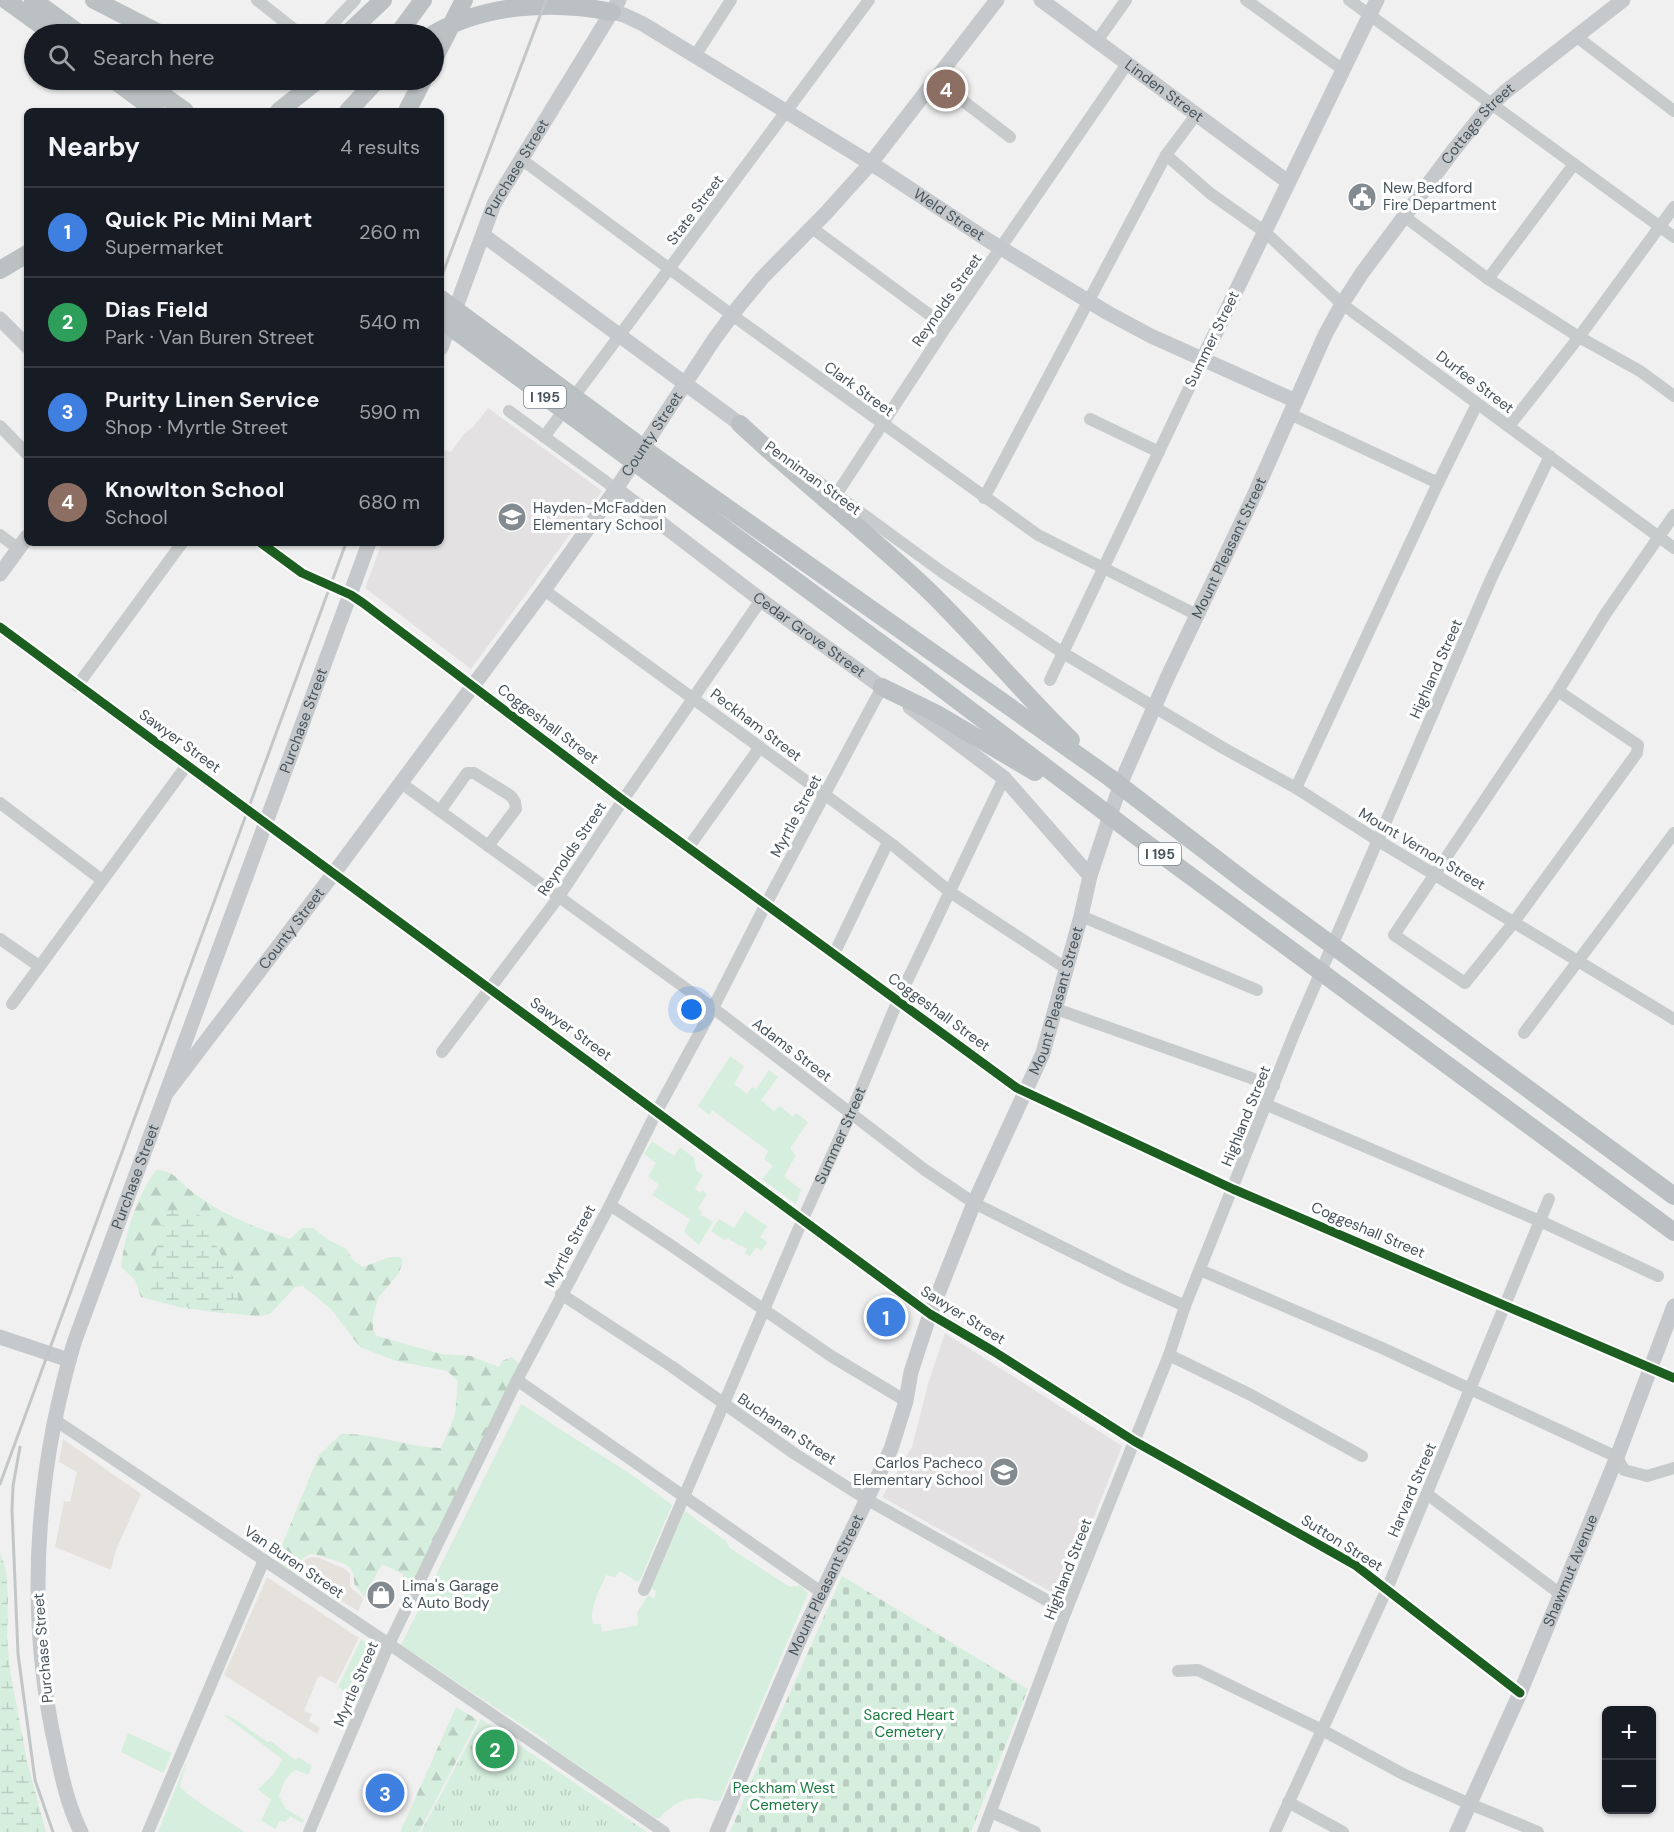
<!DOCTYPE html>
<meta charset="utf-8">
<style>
:root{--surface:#171b24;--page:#20242c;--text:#f1f3f6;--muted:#9ea1a6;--line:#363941;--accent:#b45309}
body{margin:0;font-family:"DM Sans",sans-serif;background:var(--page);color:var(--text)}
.controls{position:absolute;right:18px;bottom:18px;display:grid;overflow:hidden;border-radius:9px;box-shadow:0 2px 4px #0004}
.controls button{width:54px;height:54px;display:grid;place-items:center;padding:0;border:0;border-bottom:2px solid var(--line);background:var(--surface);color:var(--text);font:30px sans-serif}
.you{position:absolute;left:692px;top:1010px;width:21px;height:21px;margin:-15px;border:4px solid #fff;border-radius:50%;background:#1a73e8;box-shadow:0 0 0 9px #1a73e833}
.badge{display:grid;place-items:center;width:39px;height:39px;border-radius:50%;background:var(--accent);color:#fff;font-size:20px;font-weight:700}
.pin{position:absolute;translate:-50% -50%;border:3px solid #fff;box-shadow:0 2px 6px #0006}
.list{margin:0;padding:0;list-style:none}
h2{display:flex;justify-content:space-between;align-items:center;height:78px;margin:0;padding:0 24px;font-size:26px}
h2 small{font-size:20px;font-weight:400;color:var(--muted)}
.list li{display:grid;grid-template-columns:39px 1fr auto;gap:18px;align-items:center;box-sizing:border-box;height:90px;padding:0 24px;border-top:2px solid var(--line)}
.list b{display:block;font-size:22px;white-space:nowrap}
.list p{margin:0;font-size:20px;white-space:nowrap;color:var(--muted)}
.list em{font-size:20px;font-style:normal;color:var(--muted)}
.icon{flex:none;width:33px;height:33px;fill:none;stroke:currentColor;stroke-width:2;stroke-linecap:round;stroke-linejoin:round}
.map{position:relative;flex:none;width:1674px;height:1832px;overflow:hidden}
.search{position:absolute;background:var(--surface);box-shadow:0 2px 4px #0004;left:24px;top:24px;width:420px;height:66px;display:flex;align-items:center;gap:15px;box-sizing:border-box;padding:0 21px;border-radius:33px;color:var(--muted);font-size:22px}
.panel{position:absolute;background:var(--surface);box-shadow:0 2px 4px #0004;left:24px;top:108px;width:420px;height:438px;border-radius:9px}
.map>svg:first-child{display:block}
.commercial{fill:#e5e2de}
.education{fill:#e3e1e2}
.grass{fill:#d6eedd}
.forest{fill:url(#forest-firs)}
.wetland{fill:url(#wetland-marsh)}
.cemetery{fill:url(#cemetery-stones)}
.park{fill:url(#park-tufts)}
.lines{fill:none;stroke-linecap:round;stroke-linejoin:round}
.minor{stroke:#c7cbcc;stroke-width:12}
.major{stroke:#c6c9cb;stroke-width:15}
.highway{stroke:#bbc0c3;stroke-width:18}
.rail{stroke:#c3c6c7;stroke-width:3}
.cycleway-casing{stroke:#fff;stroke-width:13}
.cycleway{stroke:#1b5e20;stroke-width:9}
.labels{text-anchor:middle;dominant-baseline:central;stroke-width:6;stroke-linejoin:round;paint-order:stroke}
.shield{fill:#fff;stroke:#7f878d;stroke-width:1.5}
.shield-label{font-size:14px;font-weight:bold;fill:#48545c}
.street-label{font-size:15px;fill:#48545c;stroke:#fff}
.poi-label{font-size:15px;fill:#48545c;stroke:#fff;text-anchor:start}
.park-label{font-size:15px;fill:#1b7a41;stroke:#fff}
</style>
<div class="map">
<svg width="1674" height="1832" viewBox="0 0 1674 1832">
<defs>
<pattern id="forest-firs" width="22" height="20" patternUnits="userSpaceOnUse" patternTransform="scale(1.5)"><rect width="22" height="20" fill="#d6eedd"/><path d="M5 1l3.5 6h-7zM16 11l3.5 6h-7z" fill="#b9cec0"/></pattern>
<pattern id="wetland-marsh" width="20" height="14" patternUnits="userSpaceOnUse" patternTransform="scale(1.5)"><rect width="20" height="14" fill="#d6eedd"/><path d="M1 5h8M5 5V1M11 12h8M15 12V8" fill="none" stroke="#b9cec0"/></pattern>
<pattern id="cemetery-stones" width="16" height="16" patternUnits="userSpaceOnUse" patternTransform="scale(1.5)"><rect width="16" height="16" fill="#d6eedd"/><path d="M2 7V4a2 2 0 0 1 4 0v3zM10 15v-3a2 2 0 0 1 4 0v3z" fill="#b9cec0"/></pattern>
<pattern id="park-tufts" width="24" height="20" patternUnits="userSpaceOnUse" patternTransform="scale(1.5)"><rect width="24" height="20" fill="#d6eedd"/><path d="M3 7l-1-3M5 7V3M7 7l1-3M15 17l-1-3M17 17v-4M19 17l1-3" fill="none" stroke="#b9cec0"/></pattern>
</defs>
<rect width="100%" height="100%" fill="#f1f0f0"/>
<path class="commercial" d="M 63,1439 L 141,1494 L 116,1550 L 111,1570 L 55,1547 L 64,1501 L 70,1502 L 77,1472 L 59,1462 Z
M 313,1557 L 320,1558 L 333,1564 L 345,1569 L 350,1574 L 350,1587 L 361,1596 L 363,1600 L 358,1611 L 329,1593 L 299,1569 L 306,1559 Z
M 267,1577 L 359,1638 L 336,1684 L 321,1676 L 318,1677 L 304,1711 L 312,1714 L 309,1721 L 320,1728 L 317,1734 L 224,1675 Z"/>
<path class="education" d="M 488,408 L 602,491 L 471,669 L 365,588 L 382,543 L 441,543 L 441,449 L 451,452 L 464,434 L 473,427 Z
M 945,1333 L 1122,1446 L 1062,1598 L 882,1497 L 912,1447 L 928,1384 Z"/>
<path class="grass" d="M 730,1056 L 744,1066 L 734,1084 L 747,1094 L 752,1087 L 756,1089 L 769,1070 L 778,1077 L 761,1100 L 774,1111 L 780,1106 L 793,1117 L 796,1113 L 808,1122 L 791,1147 L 791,1150 L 796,1155 L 784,1176 L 801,1190 L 796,1204 L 762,1179 L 773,1166 L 764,1159 L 768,1151 L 712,1110 L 709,1115 L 698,1106 Z
M 652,1141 L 674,1156 L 680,1147 L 694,1158 L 696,1170 L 703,1175 L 695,1189 L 700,1193 L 703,1190 L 707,1194 L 698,1208 L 702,1212 L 701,1215 L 713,1222 L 699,1245 L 684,1232 L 690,1219 L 652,1195 L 659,1185 L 648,1176 L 656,1163 L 644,1154 Z
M 745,1211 L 767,1226 L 760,1237 L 767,1242 L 762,1251 L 756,1247 L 750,1256 L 745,1253 L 747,1249 L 741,1245 L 740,1246 L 727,1238 L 725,1240 L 711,1231 L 719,1219 L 734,1228 Z
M 521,1404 L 635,1477 L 672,1505 L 641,1578 L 637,1582 L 620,1571 L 615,1577 L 606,1575 C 601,1589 588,1608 593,1624 L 601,1624 L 602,1632 L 638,1625 L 637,1613 L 648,1595 L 654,1599 L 656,1591 L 651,1588 L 652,1586 L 685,1511 L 726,1541 L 730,1548 L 790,1587 L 800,1585 L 808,1593 L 720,1801 C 714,1802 711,1800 705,1799 C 687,1795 671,1805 660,1818 L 655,1818 L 548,1745 L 546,1741 L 401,1645 Z
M 361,1639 L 376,1650 C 374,1668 368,1685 355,1699 L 338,1687 Z
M 226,1715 L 236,1720 L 267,1742 L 271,1741 L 295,1760 L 298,1757 L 312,1766 L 308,1775 L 296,1770 C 286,1775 282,1786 279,1796 L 286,1809 L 305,1820 L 302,1823 L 290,1816 L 286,1822 L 279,1821 L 276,1829 L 261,1821 L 271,1800 L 258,1789 L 274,1774 L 282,1759 L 225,1716 Z
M 128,1733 L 172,1753 L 163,1773 L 121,1752 Z
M 187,1760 L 180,1787 C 199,1805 223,1817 245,1832 L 158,1832 Z"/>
<path class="forest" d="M 156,1170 C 173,1170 178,1180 190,1190 C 219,1214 255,1227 290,1239 L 302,1228 L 313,1228 L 327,1239 L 346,1249 L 354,1261 L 363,1267 L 389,1257 L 399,1257 L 403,1260 L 399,1273 L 378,1298 L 373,1317 L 373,1330 L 377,1336 L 441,1354 L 471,1356 L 499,1367 L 502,1361 L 512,1357 L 520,1365 L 411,1587 L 401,1584 L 403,1574 L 382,1564 L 364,1597 C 362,1593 357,1589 355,1585 C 353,1579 355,1573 349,1567 C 342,1561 334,1561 326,1558 C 305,1549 303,1557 294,1575 L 276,1562 L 277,1557 L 319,1455 L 341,1434 C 375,1433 407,1447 441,1448 L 455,1415 L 458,1381 L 447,1371 L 396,1361 L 360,1347 L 331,1309 L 303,1286 L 295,1287 L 270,1314 L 256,1316 L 182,1308 L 141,1297 L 135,1280 L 121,1267 C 125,1234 136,1198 156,1170 Z
M 456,1707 L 478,1720 L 419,1832 L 400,1832 Z"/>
<path class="wetland" d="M 170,1210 C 178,1210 196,1211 202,1217 C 207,1222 210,1233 213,1239 C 222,1258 240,1282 238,1304 C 233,1309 229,1312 222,1313 C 212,1313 155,1300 147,1294 C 146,1283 150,1276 153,1265 C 157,1248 161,1230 166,1212 Z
M 0,1552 L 6,1570 L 8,1598 L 7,1637 L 10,1671 L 27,1761 L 46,1832 L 0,1832 Z"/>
<path class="cemetery" d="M 842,1576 L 1028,1689 L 971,1832 L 730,1832 L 768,1742 Z"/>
<path class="park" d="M 481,1719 L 647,1832 L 421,1832 Z"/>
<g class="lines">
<g class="minor">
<path d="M 257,0 L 300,34"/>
<path d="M 1246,0 L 1342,69"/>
<path d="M 1349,0 L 1674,237"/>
<path d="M 323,34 L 355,0"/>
<path d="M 1577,37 L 1674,111"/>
<path d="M 1097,41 L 1126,0"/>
<path d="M 695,56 L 731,0"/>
<path d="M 936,80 L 1010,137"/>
<path d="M 1166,155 L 1211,194 L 1265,232 L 1342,304 L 1674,548"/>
<path d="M 521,159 L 732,315 L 1038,535 L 1197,615"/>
<path d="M 1405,217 L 1488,279 L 1579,337 L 1640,371 L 1674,396"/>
<path d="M 812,228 L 946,327"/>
<path d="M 1488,279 L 1574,164"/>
<path d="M 509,411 L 616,489"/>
<path d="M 1290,414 L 1438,483"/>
<path d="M 1090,419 L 1159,452"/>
<path d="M 0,426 L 27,454"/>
<path d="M 1509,426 L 1579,337 L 1674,207"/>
<path d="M 544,437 L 869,0"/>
<path d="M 812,477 L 942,572 L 1063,653 L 1225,749 L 1296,788 L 1377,840 L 1674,1019"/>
<path d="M 836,495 L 946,327 L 1127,64"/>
<path d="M 984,498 L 1166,155 L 1196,115"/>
<path d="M 0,535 L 19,549"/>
<path d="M 261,543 L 302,573 L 351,595 L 363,603 L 623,800 L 1017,1088 L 1233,1189 L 1674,1378"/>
<path d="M 544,590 L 824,794 L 893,845 L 950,892 L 1067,969"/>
<path d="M 0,627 L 930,1314 L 993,1351 L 1134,1441 L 1355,1565 L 1520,1693"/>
<path d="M 1050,680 L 1203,359"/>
<path d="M 77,686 L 182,543"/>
<path d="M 1558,691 L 1638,745 L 1637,753 L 1514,922 L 1465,983 L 1394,935 L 1558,691 L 1606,613 L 1674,515"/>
<path d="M 401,783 L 713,1008 L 925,1170 L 974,1203 L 1124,1278 L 1185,1306"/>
<path d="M 1296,788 L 1438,483 L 1477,404"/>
<path d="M 0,803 L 102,880"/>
<path d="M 440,811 L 467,773 L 474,773 L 511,796 L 515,802 L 516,809 L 488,846"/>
<path d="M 688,848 L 760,747"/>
<path d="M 1081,916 L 1257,990"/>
<path d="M 0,939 L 39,966"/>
<path d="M 834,954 L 888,842"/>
<path d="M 12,1004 L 187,765"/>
<path d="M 1056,1009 L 1274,1086"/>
<path d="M 1524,1033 L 1674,833"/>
<path d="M 442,1052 L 558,898 L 623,800 L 761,600"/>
<path d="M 1267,1105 L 1540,1221 L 1658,1276"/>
<path d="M 610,1205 L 669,1244 L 831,1356 L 906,1401"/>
<path d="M 1200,1270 L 1382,1348 L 1617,1457 L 1624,1470 L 1647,1476 L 1674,1468"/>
<path d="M 561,1294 L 671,1366 L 795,1454 L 866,1499 L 1066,1611"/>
<path d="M 1169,1355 L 1251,1395 L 1362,1456"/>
<path d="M 517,1380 L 821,1592"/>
<path d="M 55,1420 L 389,1644 L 664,1832"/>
<path d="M 1427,1494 L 1559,1593"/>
<path id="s1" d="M 644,1590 L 802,1221 L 851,1113 L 898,1000 L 1004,778"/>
<path d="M 1178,1671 L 1198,1670 L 1322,1730 L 1405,1775 L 1470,1804 L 1538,1832"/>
<path d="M 1288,1802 L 1343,1832"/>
<path d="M 991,1812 L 1035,1832"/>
<path d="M 148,1832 L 264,1560"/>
<path d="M 309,1832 L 389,1644 L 517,1380 L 610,1205 L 657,1111 L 713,1008 L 766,904 L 882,687"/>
<path d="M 983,1832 L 1066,1611 L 1169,1355 L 1185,1306 L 1296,1029 L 1491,579 L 1550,456"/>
<path d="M 1275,1832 L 1387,1589 L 1549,1199"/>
</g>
<g class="major">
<path id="s2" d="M 1041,0 L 1288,182"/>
<path id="s3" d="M 612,12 L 624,15 L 643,24 L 880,169 L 986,239 L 1108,313 L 1151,336 L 1296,401"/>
<path d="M 483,235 L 740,424"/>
<path d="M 0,319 L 27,346"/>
<path id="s4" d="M 441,348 L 494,204 L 619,0"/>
<path d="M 1203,359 L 1377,0"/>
<path id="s5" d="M 616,489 L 761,600 L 890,693"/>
<path d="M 0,574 L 27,537"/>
<path d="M 910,707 L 1004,778 L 1090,876"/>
<path id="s6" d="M 168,1091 L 334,873 L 544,590 L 616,489 L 715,338 L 739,306 L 763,277 L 826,213 L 871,163 L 997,0"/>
<path d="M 0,1337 L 69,1360"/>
<path id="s7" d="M 81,1832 C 68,1806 62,1778 56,1749 C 32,1642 33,1532 54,1424 C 60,1396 66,1368 75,1340 L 369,543"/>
<path id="s8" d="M 717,1832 L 801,1636 L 891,1449 L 906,1401 L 911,1372 L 930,1314 L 974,1203 L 1043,1053 L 1081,916 L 1090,876 L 1122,780 L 1168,676 L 1252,500 L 1325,335 L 1342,304 L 1362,273 L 1453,151 L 1486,110 L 1505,92 L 1623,0"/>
<path id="s9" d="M 1457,1832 L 1520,1693 L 1617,1457 L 1674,1306"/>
</g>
<path class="highway" d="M 6,0 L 53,34
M 33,0 L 80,34
M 94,0 L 161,34
M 347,34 L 383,0
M 398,34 L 423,0
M 433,34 C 486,4 552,0 612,12
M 434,59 L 464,0
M 114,80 L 156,111
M 142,80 L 185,111
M 279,111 L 318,80
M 348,111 L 377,80
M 407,111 L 423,80
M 0,270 L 27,254
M 441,299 L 658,459 L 1109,777 L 1250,885 L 1674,1196
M 441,320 L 924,675 L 1135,835 L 1674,1232
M 740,424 C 801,481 868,533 929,591 C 978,639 1022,692 1071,740
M 882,687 L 937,714 L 1035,772"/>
<path class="rail" d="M 441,278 L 546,0
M 20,1447 L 13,1486 L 12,1510 L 18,1654 L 35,1780 L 53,1832
M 0,1484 L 346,543"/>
<g class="cycleway-casing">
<path id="cycleway" d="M 261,543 L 302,573 L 351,595 L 363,603 L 623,800 L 1017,1088 L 1233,1189 L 1674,1378
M 0,627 L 930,1314 L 993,1351 L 1134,1441 L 1355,1565 L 1520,1693"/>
</g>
<use href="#cycleway" class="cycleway"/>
</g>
<defs>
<g id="civic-disc" transform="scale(1.5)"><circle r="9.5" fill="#838b90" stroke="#fff"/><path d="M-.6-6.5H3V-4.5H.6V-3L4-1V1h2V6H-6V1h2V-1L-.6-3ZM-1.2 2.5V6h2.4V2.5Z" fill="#fff"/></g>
<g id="school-disc" transform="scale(1.5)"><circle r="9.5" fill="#838b90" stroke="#fff"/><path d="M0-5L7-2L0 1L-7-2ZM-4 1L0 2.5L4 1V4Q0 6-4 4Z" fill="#fff"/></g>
<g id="shop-disc" transform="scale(1.5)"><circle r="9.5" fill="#838b90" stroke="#fff"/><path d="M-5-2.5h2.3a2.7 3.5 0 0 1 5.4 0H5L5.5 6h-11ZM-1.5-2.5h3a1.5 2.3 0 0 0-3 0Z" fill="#fff"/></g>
</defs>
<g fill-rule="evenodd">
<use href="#civic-disc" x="1362" y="197"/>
<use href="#school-disc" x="512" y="517"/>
<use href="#school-disc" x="1004" y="1472"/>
<use href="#shop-disc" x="381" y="1595"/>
</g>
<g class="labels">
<g class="shield">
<rect x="524" y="386" width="42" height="22" rx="4.5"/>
<rect x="1139" y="843" width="42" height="22" rx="4.5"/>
</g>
<g class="shield-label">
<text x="545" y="397">I 195</text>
<text x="1160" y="854">I 195</text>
</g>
<g class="street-label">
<text stroke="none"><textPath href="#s2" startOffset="153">Linden Street</textPath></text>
<text stroke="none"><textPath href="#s8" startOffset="1881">Cottage Street</textPath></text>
<text stroke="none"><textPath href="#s4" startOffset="196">Purchase Street</textPath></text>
<text transform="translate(695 210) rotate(-53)">State Street</text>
<text stroke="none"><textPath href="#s3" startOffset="394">Weld Street</textPath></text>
<text transform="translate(947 300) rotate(-55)">Reynolds Street</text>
<text transform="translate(1212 339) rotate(-64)">Summer Street</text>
<text transform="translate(1475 382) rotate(37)">Durfee Street</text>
<text transform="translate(859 389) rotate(36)">Clark Street</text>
<text stroke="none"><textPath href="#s6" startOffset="816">County Street</textPath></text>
<text transform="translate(813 478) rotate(36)">Penniman Street</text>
<text stroke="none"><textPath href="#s8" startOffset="1386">Mount Pleasant Street</textPath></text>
<text stroke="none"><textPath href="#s5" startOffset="242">Cedar Grove Street</textPath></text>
<text transform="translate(1436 669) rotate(-66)">Highland Street</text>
<text stroke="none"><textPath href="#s7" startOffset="1161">Purchase Street</textPath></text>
<text transform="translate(548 724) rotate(37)">Coggeshall Street</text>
<text transform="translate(756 725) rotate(37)">Peckham Street</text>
<text transform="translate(180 741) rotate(36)">Sawyer Street</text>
<text transform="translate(796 816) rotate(-62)">Myrtle Street</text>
<text transform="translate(572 849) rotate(-56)">Reynolds Street</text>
<text transform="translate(1422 849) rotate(31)">Mount Vernon Street</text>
<text stroke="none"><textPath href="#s6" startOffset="204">County Street</textPath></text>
<text stroke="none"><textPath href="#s8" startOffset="900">Mount Pleasant Street</textPath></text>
<text transform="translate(939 1012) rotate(36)">Coggeshall Street</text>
<text transform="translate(571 1029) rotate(36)">Sawyer Street</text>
<text transform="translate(792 1050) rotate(37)">Adams Street</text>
<text transform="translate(1246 1116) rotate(-68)">Highland Street</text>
<text stroke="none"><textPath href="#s1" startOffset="495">Summer Street</textPath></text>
<text stroke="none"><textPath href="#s7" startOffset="675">Purchase Street</textPath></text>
<text transform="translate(1368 1230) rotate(23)">Coggeshall Street</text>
<text transform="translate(570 1246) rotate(-62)">Myrtle Street</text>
<text transform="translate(963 1315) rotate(32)">Sawyer Street</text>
<text transform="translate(787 1429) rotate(34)">Buchanan Street</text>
<text transform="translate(1412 1490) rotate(-67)">Harvard Street</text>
<text transform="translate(1342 1543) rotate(32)">Sutton Street</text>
<text transform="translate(294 1562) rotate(34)">Van Buren Street</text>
<text transform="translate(1068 1569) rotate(-69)">Highland Street</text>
<text stroke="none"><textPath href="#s9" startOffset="285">Shawmut Avenue</textPath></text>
<text stroke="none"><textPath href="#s8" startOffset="270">Mount Pleasant Street</textPath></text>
<text transform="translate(43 1648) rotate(-95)">Purchase Street</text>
<text transform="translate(356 1684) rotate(-67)">Myrtle Street</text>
</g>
<g class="poi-label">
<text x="1383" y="188">New Bedford<tspan x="1383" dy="17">Fire Department</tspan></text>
<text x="533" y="508">Hayden-McFadden<tspan x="533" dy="17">Elementary School</tspan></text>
<text x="983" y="1463" text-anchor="end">Carlos Pacheco<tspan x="983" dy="17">Elementary School</tspan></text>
<text x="402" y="1586">Lima's Garage<tspan x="402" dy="17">&amp; Auto Body</tspan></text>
</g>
<g class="park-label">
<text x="909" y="1715">Sacred Heart<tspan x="909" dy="17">Cemetery</tspan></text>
<text x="784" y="1788">Peckham West<tspan x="784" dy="17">Cemetery</tspan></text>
</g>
</g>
</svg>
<div class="controls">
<button>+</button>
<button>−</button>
</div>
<div class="you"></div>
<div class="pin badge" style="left:886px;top:1317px;background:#3f7fe0">1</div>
<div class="pin badge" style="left:495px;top:1749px;background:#2e9e5b">2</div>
<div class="pin badge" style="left:385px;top:1793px;background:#3f7fe0">3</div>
<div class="pin badge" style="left:946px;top:89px;background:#8d6e63">4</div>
<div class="search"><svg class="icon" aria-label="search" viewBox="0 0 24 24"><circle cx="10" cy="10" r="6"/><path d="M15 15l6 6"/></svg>Search here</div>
<section class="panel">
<h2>Nearby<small>4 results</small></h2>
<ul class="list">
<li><span class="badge" style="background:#3f7fe0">1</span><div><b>Quick Pic Mini Mart</b><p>Supermarket</p></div><em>260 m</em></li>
<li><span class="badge" style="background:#2e9e5b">2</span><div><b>Dias Field</b><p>Park · Van Buren Street</p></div><em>540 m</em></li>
<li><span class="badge" style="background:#3f7fe0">3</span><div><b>Purity Linen Service</b><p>Shop · Myrtle Street</p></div><em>590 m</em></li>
<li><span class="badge" style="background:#8d6e63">4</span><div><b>Knowlton School</b><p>School</p></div><em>680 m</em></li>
</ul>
</section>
</div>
